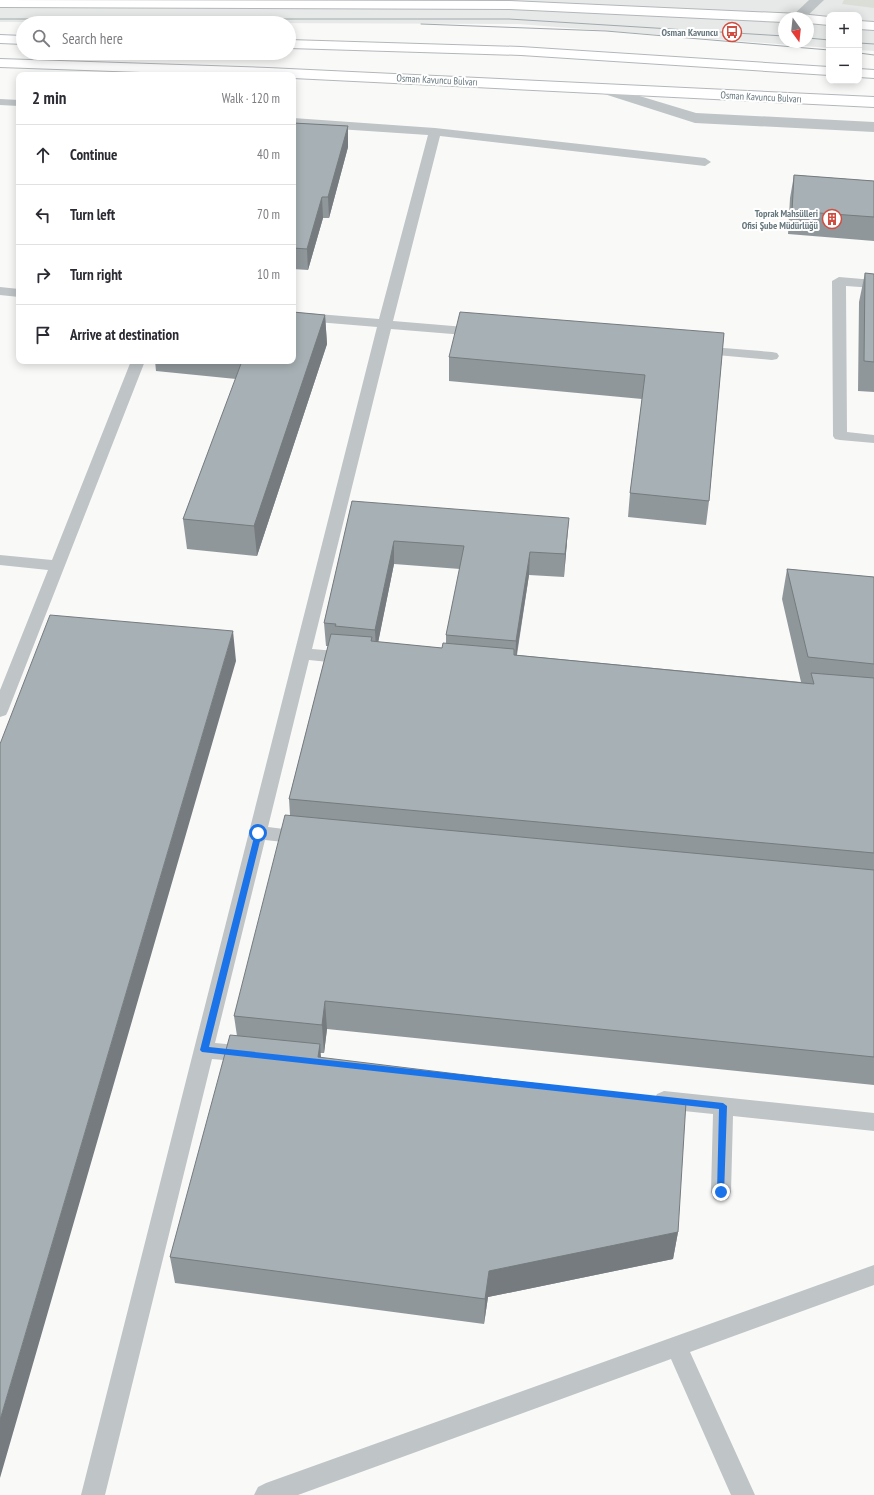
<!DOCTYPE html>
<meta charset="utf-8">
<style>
:root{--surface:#fff;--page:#f7f7f7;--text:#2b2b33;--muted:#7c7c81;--line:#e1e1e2}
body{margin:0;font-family:"PT Sans Narrow",sans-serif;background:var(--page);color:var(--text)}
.controls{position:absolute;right:12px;top:12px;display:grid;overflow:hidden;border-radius:8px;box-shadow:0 2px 10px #0003}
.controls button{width:36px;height:36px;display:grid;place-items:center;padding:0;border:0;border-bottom:1px solid var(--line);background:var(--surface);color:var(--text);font:20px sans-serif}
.compass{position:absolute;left:778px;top:12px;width:36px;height:36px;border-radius:50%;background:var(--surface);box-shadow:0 2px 10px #0003;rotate:165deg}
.stop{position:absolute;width:12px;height:12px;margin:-9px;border:3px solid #1a73e8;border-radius:50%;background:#fff}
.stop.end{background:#1a73e8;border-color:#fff;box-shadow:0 1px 4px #0008}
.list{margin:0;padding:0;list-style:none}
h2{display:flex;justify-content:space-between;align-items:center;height:52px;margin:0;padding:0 16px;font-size:17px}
h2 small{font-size:13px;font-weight:400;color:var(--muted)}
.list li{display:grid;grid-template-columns:26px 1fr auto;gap:12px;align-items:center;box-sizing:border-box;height:60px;padding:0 16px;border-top:1px solid var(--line)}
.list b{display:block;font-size:15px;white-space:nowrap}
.list em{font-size:13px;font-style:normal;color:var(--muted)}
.icon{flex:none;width:22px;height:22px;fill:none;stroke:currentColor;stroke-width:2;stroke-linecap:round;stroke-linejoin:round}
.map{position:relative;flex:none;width:874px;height:1495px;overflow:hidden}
.search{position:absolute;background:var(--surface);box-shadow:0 2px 10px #0003;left:16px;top:16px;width:280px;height:44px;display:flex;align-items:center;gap:10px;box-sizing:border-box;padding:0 14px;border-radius:22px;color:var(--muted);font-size:15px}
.panel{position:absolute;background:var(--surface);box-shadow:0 2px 10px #0003;left:16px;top:72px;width:280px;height:292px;border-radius:8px}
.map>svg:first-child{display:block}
.built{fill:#e7e9e8;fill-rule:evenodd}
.green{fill:#daded7}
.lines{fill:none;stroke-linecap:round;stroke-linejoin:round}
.highway-casing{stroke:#b3b7ba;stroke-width:2}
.lane{fill:#bfc4c6;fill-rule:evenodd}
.street{fill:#bfc4c6;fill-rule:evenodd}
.highway{fill:#fff;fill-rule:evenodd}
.tram{stroke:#a1a9ac;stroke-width:1}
.wall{fill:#90979b;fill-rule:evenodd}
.shaded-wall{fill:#757b7e}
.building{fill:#a7b0b4;stroke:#757b7e}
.route{fill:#1a73e8}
.labels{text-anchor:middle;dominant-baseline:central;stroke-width:4;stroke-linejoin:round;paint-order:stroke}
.far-poi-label{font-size:10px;font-weight:bold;fill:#67787f;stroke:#fff;text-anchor:end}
.far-street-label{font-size:10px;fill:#67787f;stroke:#fff}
</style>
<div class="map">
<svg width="874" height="1495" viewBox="0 0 874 1495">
<rect width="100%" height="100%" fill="#f9f9f8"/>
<path class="built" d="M 0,0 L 874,0 L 874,51 L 859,50 L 859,15 L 829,15 L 829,48 L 518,24 L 0,22 ZM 784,18 L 808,18 L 808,42 L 784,42 Z"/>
<path class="green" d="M 844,0 L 874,0 L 874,8 L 842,4 Z"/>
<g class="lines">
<g class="highway-casing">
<path id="highway" d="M 0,0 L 510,1 L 800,14 L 829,17 L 829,25 L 808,23 L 808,18 L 784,18 L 784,22 L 510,9 L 0,7 Z
M 859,21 L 874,22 L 874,30 L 859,29 Z
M 0,35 L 23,36 L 23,44 L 0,43 Z
M 289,40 L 521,47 L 829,67 L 829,75 L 521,55 L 289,48 Z
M 0,59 L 268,68 L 874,97 L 874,107 L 293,78 L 293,75 L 226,75 L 0,67 Z
M 859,69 L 874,70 L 874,78 L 859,77 Z"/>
</g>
<path class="lane" d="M 0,99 L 19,100 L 19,106 L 0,105 Z
M 293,118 L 435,128 L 705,158 L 711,162 L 705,166 L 440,136 L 393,321 L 477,328 L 482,329 L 484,332 L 482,335 L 477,336 L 391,329 L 312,649 L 348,652 L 354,654 L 356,658 L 354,662 L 348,664 L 309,660 L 268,827 L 308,832 L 311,837 L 308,842 L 302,844 L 265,840 L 215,1043 L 248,1046 L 255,1048 L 258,1054 L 255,1060 L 248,1062 L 212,1059 L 105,1495 L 81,1495 L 377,327 L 293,320 L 293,312 L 379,319 L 428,135 L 293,126 Z
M 839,277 L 874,280 L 874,288 L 846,286 L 847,432 L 874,435 L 874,443 L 840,440 L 835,439 L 833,436 L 832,281 Z
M 0,287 L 19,289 L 19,297 L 0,295 Z
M 699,346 L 772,352 L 777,353 L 779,356 L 777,359 L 772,360 L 694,353 L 692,350 L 694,347 Z
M 131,361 L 145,361 L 8,711 L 6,715 L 0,717 L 0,690 L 48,570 L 0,565 L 0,555 L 52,560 Z
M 664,1091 L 874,1113 L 874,1131 L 733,1116 L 731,1192 L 728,1199 L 721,1201 L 714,1199 L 711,1192 L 713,1114 L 664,1109 L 657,1106 L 654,1100 L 657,1094 Z
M 874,1265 L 874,1285 L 690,1352 L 755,1495 L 731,1495 L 671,1359 L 298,1495 L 254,1495 L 258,1487 L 266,1483 Z"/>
<path class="street" d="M 809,0 L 824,0 L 805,18 L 790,18 Z
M 603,85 L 696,113 L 874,122 L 874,132 L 695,123 L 598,92 L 596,89 L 598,86 Z"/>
<use href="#highway" class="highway"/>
<path class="tram" d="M 0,19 L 509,19 L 784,36
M 421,24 L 606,31 L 829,50
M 808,38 L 829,40
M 859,43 L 874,44
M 859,53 L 874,55"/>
</g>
<path class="wall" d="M 293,123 L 348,126 L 348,147 L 329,218 L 323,218 L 308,270 L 293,269 Z
M 794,175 L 874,181 L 874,241 L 788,234 L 790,198 Z
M 865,273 L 874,274 L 874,392 L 858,391 L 859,302 Z
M 325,315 L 327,344 L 257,556 L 187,549 L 183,519 L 236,379 L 156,371 L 155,361 L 293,361 Z
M 724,333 L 709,501 L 706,525 L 628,517 L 630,493 L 642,399 L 449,381 L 449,357 Z
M 352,501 L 567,541 L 564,577 L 529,575 L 517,655 L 801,682 L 782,599 L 787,569 L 874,577 L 874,1085 L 327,1029 L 324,1053 L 320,1053 L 321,1058 L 678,1232 L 673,1259 L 488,1297 L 484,1324 L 175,1283 L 170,1257 L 237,1036 L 234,1016 L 290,815 L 289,799 L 328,646 L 326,646 L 324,623 ZM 394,564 L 460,569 L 446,635 L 446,643 L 442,648 L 378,642 Z"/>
<path class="shaded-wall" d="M 348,126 L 348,147 L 329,218 L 328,197 Z
M 322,197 L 323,218 L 308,270 L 307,249 Z
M 325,315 L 327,344 L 257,556 L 254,526 Z
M 569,518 L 567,541 L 564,577 L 565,554 Z
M 394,541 L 394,564 L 376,653 L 375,630 Z
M 530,552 L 529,575 L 515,664 L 516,641 Z
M 233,631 L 236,661 L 0,1478 L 0,1420 Z
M 325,1001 L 327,1029 L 324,1053 L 322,1025 Z
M 320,1044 L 322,1072 L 318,1057 Z
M 678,1232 L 673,1259 L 488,1297 L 484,1324 L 485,1299 L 489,1271 Z"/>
<path class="building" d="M 293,123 L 348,126 L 328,197 L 322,197 L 307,249 L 293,248 Z
M 794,175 L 874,181 L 874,217 L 792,211 Z
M 865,273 L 874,274 L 874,362 L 864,361 Z
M 293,312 L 325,315 L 254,526 L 183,519 L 242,361 L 293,361 Z
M 460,312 L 724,333 L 709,501 L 630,493 L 645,375 L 449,357 Z
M 352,501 L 569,518 L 565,554 L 530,552 L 516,641 L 446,635 L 464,546 L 394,541 L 375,630 L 335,626 L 336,624 L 324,623 Z
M 787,569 L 874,577 L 874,664 L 808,657 Z
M 50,615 L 233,631 L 0,1420 L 0,744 Z
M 331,634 L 372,637 L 371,641 L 442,648 L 443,643 L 514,649 L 514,655 L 814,684 L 811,673 L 874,678 L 874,853 L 289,799 Z
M 285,815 L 874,870 L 874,1057 L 325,1001 L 322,1025 L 234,1016 Z
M 230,1035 L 320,1044 L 318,1057 L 686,1102 L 678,1232 L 489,1271 L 485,1299 L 170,1257 Z"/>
<path class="route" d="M 258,830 L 262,833 L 209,1047 L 723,1103 L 727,1106 L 724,1195 L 718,1195 L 717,1192 L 719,1109 L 202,1052 L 200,1050 L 255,833 Z"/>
<defs>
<g id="bus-ring" transform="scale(1)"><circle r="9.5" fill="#fff" stroke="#d04e41" stroke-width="1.5"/><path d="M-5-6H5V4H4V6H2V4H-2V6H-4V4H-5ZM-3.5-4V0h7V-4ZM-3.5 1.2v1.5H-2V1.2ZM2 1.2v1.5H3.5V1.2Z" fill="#d04e41"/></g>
<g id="building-ring" transform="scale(1)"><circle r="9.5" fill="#fff" stroke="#d04e41" stroke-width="1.5"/><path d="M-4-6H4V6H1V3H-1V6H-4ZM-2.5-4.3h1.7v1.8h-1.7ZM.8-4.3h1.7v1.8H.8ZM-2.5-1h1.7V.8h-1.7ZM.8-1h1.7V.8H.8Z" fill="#d04e41"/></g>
</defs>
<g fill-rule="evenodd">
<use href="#bus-ring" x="732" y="32"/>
<use href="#building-ring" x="832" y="219"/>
</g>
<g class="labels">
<g class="far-poi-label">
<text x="718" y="32">Osman Kavuncu</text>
<text x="818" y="213">Toprak Mahsülleri<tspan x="818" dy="12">Ofisi Şube Müdürlüğü</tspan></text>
</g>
<g class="far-street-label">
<text transform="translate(437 80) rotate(3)">Osman Kavuncu Bulvarı</text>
<text transform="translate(761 97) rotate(3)">Osman Kavuncu Bulvarı</text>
</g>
</g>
</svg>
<div class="controls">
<button>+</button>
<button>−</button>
</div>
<svg class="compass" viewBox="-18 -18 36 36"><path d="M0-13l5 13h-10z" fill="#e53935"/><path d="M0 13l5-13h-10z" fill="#7c7c81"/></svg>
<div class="stop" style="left:258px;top:833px"></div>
<div class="stop end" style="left:721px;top:1192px"></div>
<div class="search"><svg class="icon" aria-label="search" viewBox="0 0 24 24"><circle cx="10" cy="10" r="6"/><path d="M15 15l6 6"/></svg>Search here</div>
<section class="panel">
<h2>2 min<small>Walk · 120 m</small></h2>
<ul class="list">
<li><svg class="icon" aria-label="ahead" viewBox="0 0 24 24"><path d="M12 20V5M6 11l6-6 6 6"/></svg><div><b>Continue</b></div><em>40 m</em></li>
<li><svg class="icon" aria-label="left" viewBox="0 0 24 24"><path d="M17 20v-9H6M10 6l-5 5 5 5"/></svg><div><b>Turn left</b></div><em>70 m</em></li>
<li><svg class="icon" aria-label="right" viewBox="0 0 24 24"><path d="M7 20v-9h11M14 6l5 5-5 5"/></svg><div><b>Turn right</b></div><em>10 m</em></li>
<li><svg class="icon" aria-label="arrive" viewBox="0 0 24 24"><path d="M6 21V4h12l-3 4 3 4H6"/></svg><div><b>Arrive at destination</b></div></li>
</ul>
</section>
</div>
